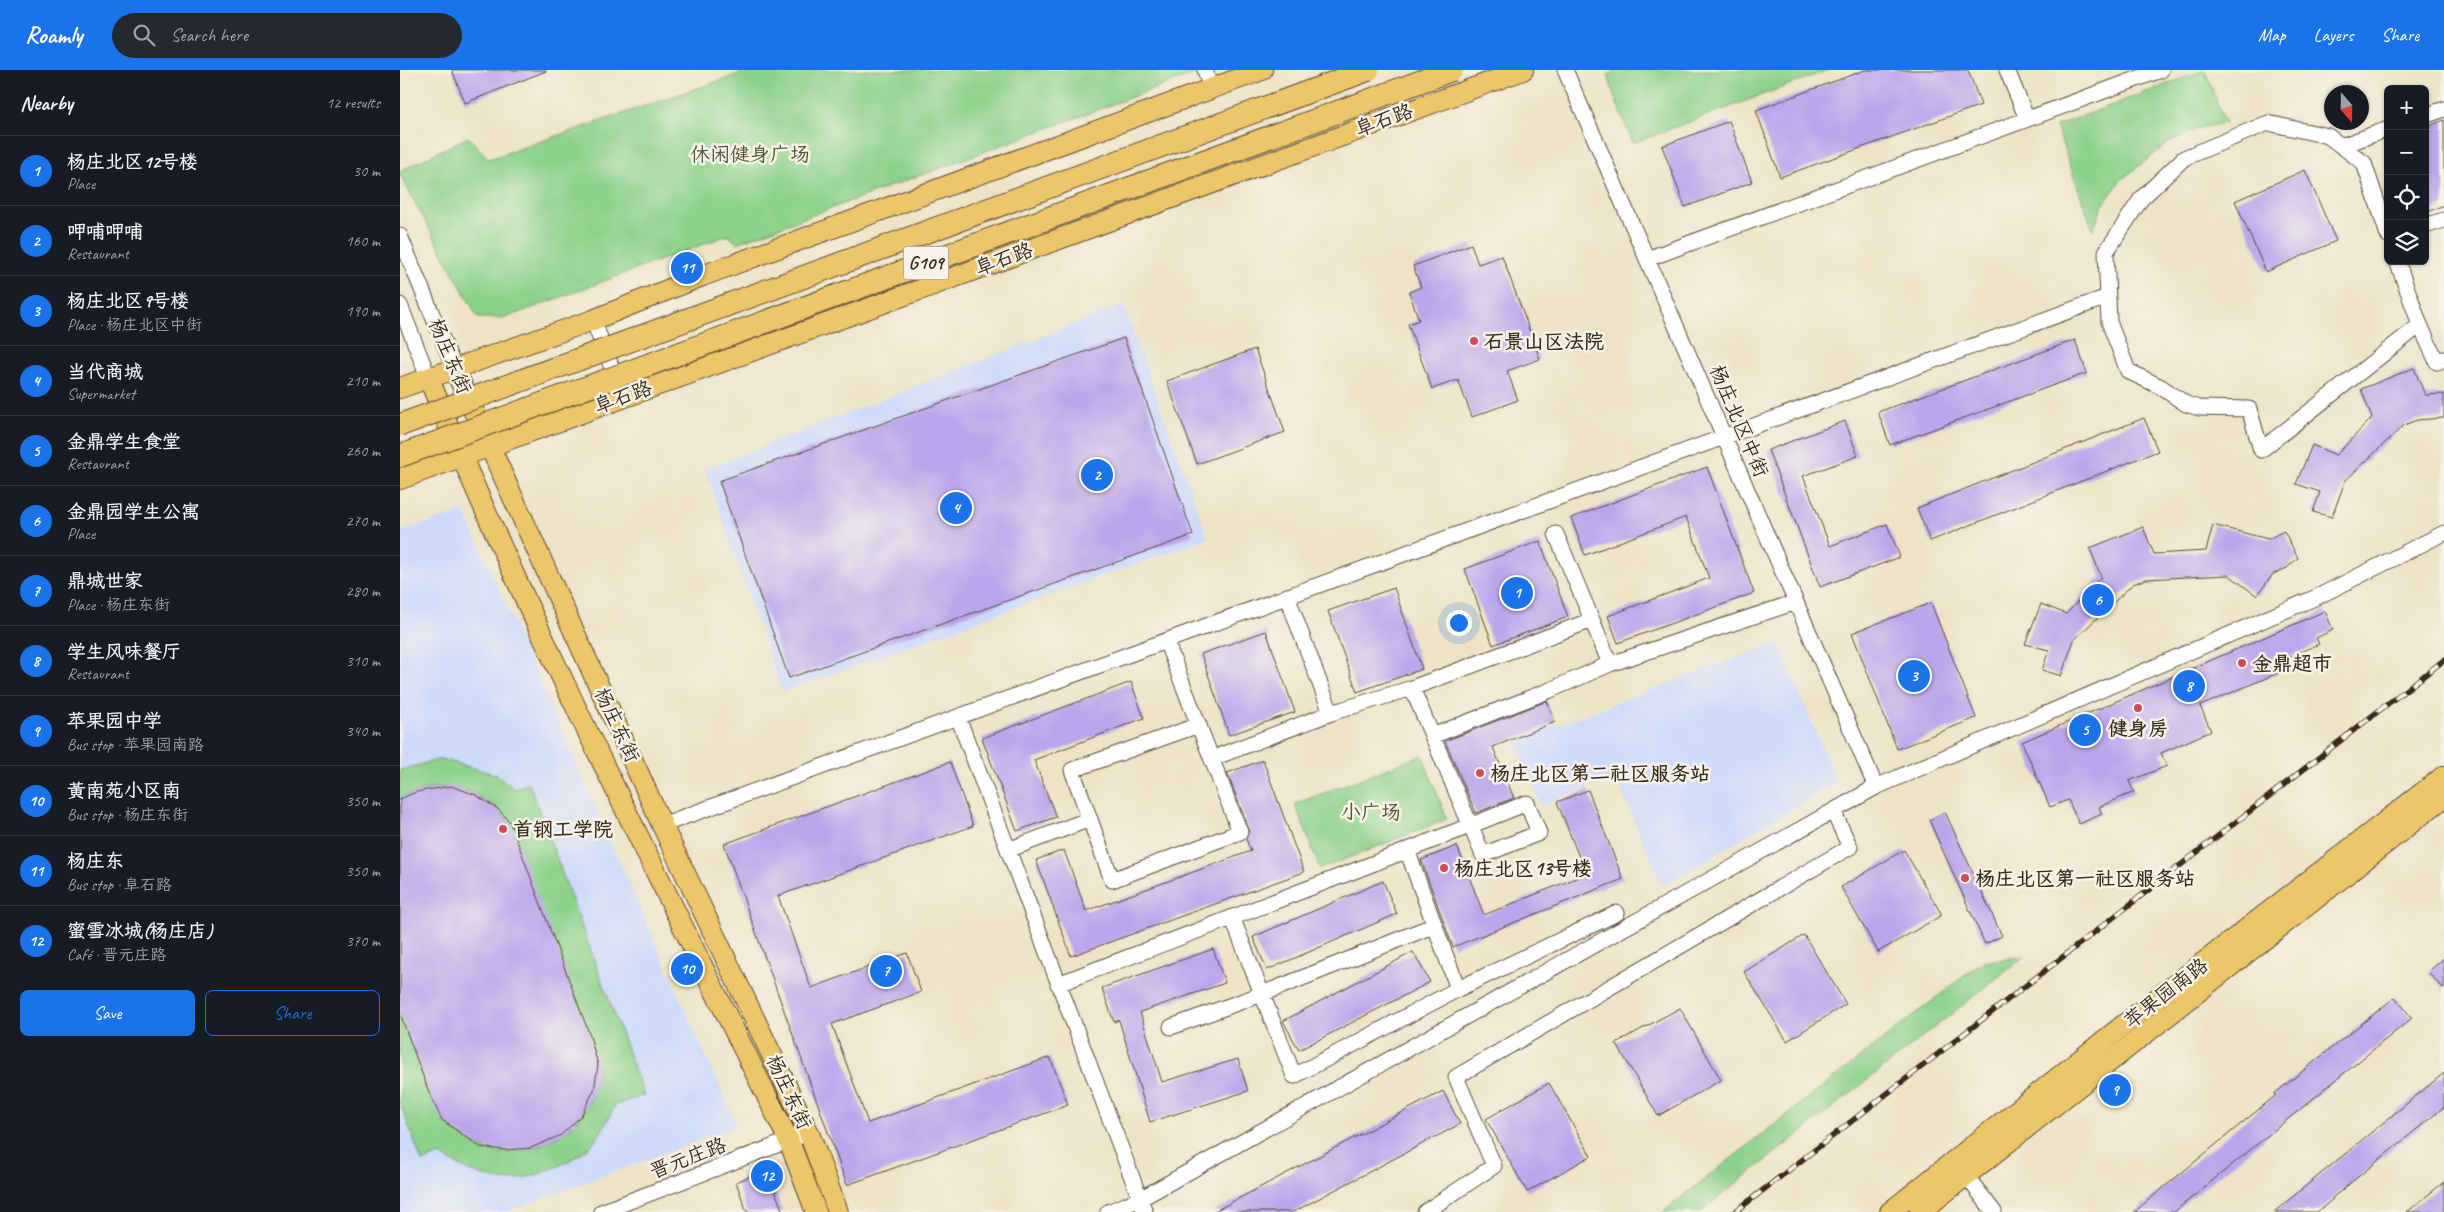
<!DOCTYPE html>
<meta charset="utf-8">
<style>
:root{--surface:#171b24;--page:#242831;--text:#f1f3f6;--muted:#9ea1a6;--line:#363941;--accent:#1a73e8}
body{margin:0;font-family:Caveat,"LXGW WenKai TC",sans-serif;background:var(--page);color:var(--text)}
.controls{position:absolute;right:15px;top:15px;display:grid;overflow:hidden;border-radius:8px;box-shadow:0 1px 4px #0004}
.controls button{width:45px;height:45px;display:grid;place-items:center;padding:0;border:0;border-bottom:1px solid var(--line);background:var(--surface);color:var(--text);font:25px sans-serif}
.compass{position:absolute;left:1924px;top:15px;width:45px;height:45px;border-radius:50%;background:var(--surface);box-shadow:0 1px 4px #0004;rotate:160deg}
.you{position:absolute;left:1058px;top:552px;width:18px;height:18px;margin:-12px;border:4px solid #fff;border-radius:50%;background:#1a73e8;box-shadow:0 0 0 8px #1a73e833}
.badge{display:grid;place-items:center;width:32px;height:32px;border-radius:50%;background:var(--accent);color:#fff;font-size:16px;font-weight:700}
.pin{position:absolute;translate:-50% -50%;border:2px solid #fff;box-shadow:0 1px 5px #0006}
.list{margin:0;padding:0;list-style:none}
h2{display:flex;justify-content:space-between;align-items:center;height:65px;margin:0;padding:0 20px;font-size:21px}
h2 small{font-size:16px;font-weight:400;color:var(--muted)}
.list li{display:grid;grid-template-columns:32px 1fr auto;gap:15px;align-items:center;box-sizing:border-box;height:70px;padding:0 20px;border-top:1px solid var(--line)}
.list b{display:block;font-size:19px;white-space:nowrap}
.list p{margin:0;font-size:16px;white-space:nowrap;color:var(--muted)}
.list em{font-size:16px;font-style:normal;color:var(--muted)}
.actions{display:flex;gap:10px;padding:15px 20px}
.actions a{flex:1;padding:11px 0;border:1px solid var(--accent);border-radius:8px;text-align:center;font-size:18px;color:var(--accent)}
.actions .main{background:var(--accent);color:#fff}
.icon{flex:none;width:28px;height:28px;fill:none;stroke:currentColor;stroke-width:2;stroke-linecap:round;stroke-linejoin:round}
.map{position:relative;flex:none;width:2044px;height:1142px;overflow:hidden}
header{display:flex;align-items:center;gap:30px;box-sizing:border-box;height:70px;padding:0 25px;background:var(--accent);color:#fff}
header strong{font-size:24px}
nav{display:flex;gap:28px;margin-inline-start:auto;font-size:18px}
.search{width:350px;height:45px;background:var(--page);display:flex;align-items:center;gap:12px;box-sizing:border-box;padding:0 18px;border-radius:28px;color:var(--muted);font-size:19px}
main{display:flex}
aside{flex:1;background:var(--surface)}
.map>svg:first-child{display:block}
.built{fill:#cedafa}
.green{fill:#8dd28b;stroke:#647e54;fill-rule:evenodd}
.building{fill:#bba6eb}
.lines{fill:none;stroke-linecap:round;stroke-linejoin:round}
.minor-casing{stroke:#564637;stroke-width:17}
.major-casing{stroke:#564637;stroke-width:22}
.minor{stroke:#fff;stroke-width:15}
.major{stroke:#ecc669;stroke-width:20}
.rail-casing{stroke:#3b2a1e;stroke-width:5.5}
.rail{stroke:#f7f3e8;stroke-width:4;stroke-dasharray:11;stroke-linecap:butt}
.highway-bridge-casing{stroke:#564637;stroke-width:24;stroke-linecap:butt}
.highway-bridge{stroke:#ecc669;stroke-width:22}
.poi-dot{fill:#d1495b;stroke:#f7f3e8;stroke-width:2}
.labels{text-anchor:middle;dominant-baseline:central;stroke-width:5;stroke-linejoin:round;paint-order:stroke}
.shield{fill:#f7f3e8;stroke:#73665b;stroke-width:1}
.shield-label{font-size:19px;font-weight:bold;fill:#3b2a1e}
.street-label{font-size:20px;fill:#3b2a1e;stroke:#f7f3e8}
.park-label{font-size:20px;fill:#505439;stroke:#f7f3e8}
.poi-label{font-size:20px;font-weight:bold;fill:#3b2a1e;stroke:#f7f3e8;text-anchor:start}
</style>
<header>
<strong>Roamly</strong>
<div class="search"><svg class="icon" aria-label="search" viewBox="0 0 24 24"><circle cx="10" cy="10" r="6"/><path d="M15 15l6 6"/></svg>Search here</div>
<nav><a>Map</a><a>Layers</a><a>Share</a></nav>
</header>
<main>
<aside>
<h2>Nearby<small>12 results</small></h2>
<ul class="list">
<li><span class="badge">1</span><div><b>杨庄北区12号楼</b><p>Place</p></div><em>30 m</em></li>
<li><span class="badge">2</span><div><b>呷哺呷哺</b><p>Restaurant</p></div><em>160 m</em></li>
<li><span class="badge">3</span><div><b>杨庄北区9号楼</b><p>Place · 杨庄北区中街</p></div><em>190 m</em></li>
<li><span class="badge">4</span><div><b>当代商城</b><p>Supermarket</p></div><em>210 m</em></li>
<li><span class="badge">5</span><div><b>金鼎学生食堂</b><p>Restaurant</p></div><em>260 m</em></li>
<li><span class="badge">6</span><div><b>金鼎园学生公寓</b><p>Place</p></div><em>270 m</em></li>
<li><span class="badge">7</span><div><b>鼎城世家</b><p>Place · 杨庄东街</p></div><em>280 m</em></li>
<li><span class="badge">8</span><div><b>学生风味餐厅</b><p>Restaurant</p></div><em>310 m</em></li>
<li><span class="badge">9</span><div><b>苹果园中学</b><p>Bus stop · 苹果园南路</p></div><em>340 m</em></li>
<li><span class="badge">10</span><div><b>黄南苑小区南</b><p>Bus stop · 杨庄东街</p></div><em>350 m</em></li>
<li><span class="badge">11</span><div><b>杨庄东</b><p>Bus stop · 阜石路</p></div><em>350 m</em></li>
<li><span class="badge">12</span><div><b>蜜雪冰城(杨庄店)</b><p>Café · 晋元庄路</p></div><em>370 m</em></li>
</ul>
<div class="actions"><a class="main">Save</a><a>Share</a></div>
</aside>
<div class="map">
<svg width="2044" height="1142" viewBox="0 0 2044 1142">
<rect width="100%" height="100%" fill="#f7f3e8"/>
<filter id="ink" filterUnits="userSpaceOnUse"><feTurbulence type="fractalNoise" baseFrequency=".02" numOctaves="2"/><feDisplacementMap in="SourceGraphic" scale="10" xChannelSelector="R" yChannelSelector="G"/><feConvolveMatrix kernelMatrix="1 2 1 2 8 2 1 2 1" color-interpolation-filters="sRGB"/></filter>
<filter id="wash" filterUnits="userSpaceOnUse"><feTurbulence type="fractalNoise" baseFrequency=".0096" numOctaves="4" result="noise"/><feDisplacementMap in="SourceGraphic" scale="20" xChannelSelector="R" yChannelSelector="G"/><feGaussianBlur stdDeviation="1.12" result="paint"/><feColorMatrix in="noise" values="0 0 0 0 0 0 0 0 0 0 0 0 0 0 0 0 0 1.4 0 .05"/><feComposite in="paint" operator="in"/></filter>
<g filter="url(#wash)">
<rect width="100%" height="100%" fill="#ede4c7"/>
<path class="built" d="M 723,235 L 808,468 L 382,622 L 305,399 Z
M 64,441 L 337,1056 L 105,1142 L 0,1142 L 0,462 Z
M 1378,572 L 1437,712 L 1262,816 L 1215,706 L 1141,735 L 1115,671 Z"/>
<path class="green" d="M 351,0 L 805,0 L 337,173 L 328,165 L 105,248 L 78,248 L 0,105 L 0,101 L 68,67 L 89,89 Z
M 1217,0 L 1429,0 L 1233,73 L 1215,29 L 1208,5 Z
M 1805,0 L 1825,53 L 1800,58 L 1771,71 L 1721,110 L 1703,135 L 1693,160 L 1656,56 Z
M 1022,685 L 1047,749 L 920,799 L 895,734 Z
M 41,689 L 98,705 L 114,719 L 129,713 L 244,1025 L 215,1035 C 208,1049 201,1066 189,1077 C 172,1092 135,1108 112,1110 C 89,1112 60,1097 40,1085 L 22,1092 L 0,1033 L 0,790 L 110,752 C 77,715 44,708 0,729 L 0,700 ZM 198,996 C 195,1013 192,1031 181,1046 C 161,1074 113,1090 80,1077 C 66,1071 53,1059 42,1050 Z
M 1625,886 L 1300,1142 L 1263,1142 L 1582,892 Z"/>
<g id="blocks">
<path class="building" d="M 52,0 L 146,0 L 146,1 L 65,33 Z
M 1465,0 L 1568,0 L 1581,35 L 1380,107 L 1356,40 Z
M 2044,50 L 2044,135 L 2025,143 L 2025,58 Z
M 1329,51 L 1352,112 L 1285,137 L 1262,76 Z
M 1905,100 L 1936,171 L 1866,202 L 1835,131 Z
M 1071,174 L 1078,194 L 1102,186 L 1140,289 L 1107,301 L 1118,330 L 1072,347 L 1058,310 L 1032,319 L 1008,254 L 1019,250 L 1009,222 L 1021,217 L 1013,196 Z
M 724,268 L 793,465 L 389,608 L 319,411 Z
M 1675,270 L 1687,303 L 1490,375 L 1478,342 Z
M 855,279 L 885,362 L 797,394 L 767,311 Z
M 2014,298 L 2025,325 L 2044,324 L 2044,348 L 2017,350 L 2004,355 L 1945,411 L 1932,447 L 1913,442 L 1920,422 L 1896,414 L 1912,375 L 1936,385 L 1972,348 L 1961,319 Z
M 1744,348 L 1758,381 L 1530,471 L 1517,438 Z
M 1445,351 L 1458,386 L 1403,406 L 1430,476 L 1487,454 L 1500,487 L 1420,517 L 1368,380 Z
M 1307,397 L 1354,523 L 1218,573 L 1208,546 L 1309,508 L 1286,447 L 1185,485 L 1171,448 Z
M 1813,455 L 1868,469 L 1884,461 L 1898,488 L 1887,498 L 1873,504 L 1857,526 L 1829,505 L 1746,509 L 1733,514 L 1674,570 L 1661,606 L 1642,600 L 1649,580 L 1625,574 L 1641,534 L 1666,544 L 1701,507 L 1690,478 L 1743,457 L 1754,484 L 1806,481 Z
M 1140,471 L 1168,547 L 1093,575 L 1065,499 Z
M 994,518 L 1022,599 L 957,622 L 928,541 Z
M 1531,533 L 1576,648 L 1497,679 L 1452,563 Z
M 1925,541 L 1933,560 L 1916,568 L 1919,574 L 1886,588 L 1890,598 L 1800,636 L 1811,661 L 1761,683 L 1767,696 L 1729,711 L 1734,722 L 1699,737 L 1702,744 L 1679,754 L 1668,730 L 1650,737 L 1622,672 Z
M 866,561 L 895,642 L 829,665 L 801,584 Z
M 731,612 L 744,648 L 634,690 L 656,747 L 617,761 L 582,668 Z
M 1147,631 L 1155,652 L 1093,677 L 1114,728 L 1076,743 L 1045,671 Z
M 863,690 L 904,802 L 671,886 L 636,790 L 664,780 L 686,841 L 851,781 L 846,769 L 849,759 L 827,703 Z
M 550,692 L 573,756 L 378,826 L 411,918 L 507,883 L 521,922 L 432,954 L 468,1053 L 650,987 L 668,1035 L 447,1115 L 324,774 Z
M 51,716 L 76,725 L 98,739 L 110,752 L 190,966 L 198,995 L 194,1020 L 181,1046 L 161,1065 L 131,1078 L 104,1080 L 80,1077 L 42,1050 L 30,1025 L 0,944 L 0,729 L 16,722 Z
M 1188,720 L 1223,809 L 1053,877 L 1021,790 L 1057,776 L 1084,845 L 1186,804 L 1157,732 Z
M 1545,742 L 1602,866 L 1585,874 L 1529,750 Z
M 1504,780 L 1542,845 L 1478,882 L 1441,817 Z
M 983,811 L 997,844 L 867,900 L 853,867 Z
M 1404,865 L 1446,934 L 1387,971 L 1344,902 Z
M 813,879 L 825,913 L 740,942 L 762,1012 L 838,989 L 848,1021 L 750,1052 L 719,950 L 714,952 L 702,918 Z
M 1013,882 L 1030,912 L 899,980 L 883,951 Z
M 2044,888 L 2044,919 L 2028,902 Z
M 1995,927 L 2012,948 L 1774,1142 L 1734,1142 L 1876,1025 L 1874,1024 Z
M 1280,938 L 1321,1010 L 1258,1046 L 1216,973 Z
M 2044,1003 L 2044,1037 L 1932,1128 L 1933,1129 L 1917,1142 L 1874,1142 Z
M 1149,1013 L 1191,1086 L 1127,1122 L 1086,1049 Z
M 1043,1021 L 1060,1054 L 893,1142 L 813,1142 Z
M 367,1100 L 383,1142 L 347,1142 L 336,1112 Z
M 2044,1112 L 2044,1142 L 2007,1142 Z"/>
</g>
</g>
<g filter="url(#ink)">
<use href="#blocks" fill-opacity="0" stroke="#564637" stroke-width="1"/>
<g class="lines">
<g class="minor-casing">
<path id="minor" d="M 805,0 L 811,19
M 1165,0 L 1476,717
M 1607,0 L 1627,49
M 2025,46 L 2044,39
M 1941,76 L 1988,59
M 2025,156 L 2044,150
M 1988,165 L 1964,93 L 1928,66 L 1868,53 L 1784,88 L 1741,129 L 1706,182 L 1709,252 L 1728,301 L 1761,317 L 1786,334 L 1799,338 L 1849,339 L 1861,380 L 2020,255 L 1997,191
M 0,166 L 55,300
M 1247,189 L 1761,0
M 0,235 L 29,309
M 193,250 L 219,316
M 2020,255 L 2037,292 L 2044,289
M 1192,550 L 1210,594 L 1396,532
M 766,571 L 840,762 L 712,810 L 672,700 L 799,655
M 1012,618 L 1192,550 L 1156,464
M 558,647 L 745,1142
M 1032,666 L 1148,621 L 1210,594
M 821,685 L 931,643
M 262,755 L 1707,227
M 608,780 L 690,749
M 1007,780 L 1058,919 L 1217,843
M 832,847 L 894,1006 L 1058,919
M 658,914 C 814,854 971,796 1127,733 L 1139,763 L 1083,785 L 1012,618 L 931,643 L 887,526
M 771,957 L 862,924 L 1035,855
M 1561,1099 L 1594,1142
M 201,1142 L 398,1067
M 708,1142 L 740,1129 L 1476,717 L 1919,526 L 2044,463
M 1025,1142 L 1094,1096 L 1056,1007 L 1450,777 L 1433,741"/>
</g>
<g class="major-casing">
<path id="major" d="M 55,300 L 262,755 L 409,1063 L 438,1142
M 29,309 C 136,569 265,819 389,1071 L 416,1142
M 0,318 L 193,250 L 302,206 L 862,0
M 0,409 L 1123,0
M 1490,1142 L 1746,937 L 2044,706
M 1520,1142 L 2044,727"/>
</g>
<use href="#minor" class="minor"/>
<use href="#major" class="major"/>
<g class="rail-casing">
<path id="rail" d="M 1335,1142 L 2044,590"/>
</g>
<use href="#rail" class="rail"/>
<g class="highway-bridge-casing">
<path id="highway-bridge" d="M 0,355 L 968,0
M 0,386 L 1052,0"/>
</g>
<use href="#highway-bridge" class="highway-bridge"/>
</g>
</g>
<g class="poi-dot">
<circle cx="1074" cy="271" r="5"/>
<circle cx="1842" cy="593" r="5"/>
<circle cx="1738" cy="638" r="5"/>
<circle cx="1080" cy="703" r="5"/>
<circle cx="103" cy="759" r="5"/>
<circle cx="1044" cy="798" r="5"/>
<circle cx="1565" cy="808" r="5"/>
</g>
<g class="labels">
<rect class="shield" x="503.5" y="176.5" width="45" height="33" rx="4"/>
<g class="shield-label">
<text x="526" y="193">G109</text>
</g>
<g class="street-label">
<text transform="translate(984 50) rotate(-20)">阜石路</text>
<text transform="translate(604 189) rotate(-20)">阜石路</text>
<text transform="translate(50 286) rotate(67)">杨庄东街</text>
<text transform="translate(223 327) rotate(-20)">阜石路</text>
<text transform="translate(1339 351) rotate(67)">杨庄北区中街</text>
<text transform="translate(217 655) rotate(65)">杨庄东街</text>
<text transform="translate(1766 923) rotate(-38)">苹果园南路</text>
<text transform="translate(389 1022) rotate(65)">杨庄东街</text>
<text transform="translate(288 1088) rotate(-21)">晋元庄路</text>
</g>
<g class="park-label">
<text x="350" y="84">休闲健身广场</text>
<text x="971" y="742">小广场</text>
</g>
<g class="poi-label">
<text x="1084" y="271">石景山区法院</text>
<text x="1852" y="593">金鼎超市</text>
<text x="1738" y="658" text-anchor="middle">健身房</text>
<text x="1090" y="703">杨庄北区第二社区服务站</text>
<text x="113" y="759">首钢工学院</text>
<text x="1054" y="798">杨庄北区13号楼</text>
<text x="1575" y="808">杨庄北区第一社区服务站</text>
</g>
</g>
</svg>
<div class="controls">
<button>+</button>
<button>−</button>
<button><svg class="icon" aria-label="locate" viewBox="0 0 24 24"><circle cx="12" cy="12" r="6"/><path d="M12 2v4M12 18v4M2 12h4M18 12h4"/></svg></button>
<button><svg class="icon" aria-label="layers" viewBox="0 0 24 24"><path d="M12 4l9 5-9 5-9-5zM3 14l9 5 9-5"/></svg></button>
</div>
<svg class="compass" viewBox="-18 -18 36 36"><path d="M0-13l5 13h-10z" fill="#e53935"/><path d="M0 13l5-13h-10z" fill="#9ea1a6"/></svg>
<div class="you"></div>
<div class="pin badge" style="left:1117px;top:523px">1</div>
<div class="pin badge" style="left:697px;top:405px">2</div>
<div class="pin badge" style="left:1514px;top:606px">3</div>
<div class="pin badge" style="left:556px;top:438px">4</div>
<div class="pin badge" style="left:1685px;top:660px">5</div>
<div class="pin badge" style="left:1698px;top:530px">6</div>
<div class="pin badge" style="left:486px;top:901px">7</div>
<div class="pin badge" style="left:1789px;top:616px">8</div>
<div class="pin badge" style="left:1715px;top:1020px">9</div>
<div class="pin badge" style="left:287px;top:899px">10</div>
<div class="pin badge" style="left:287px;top:198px">11</div>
<div class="pin badge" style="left:367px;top:1106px">12</div>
</div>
</main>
